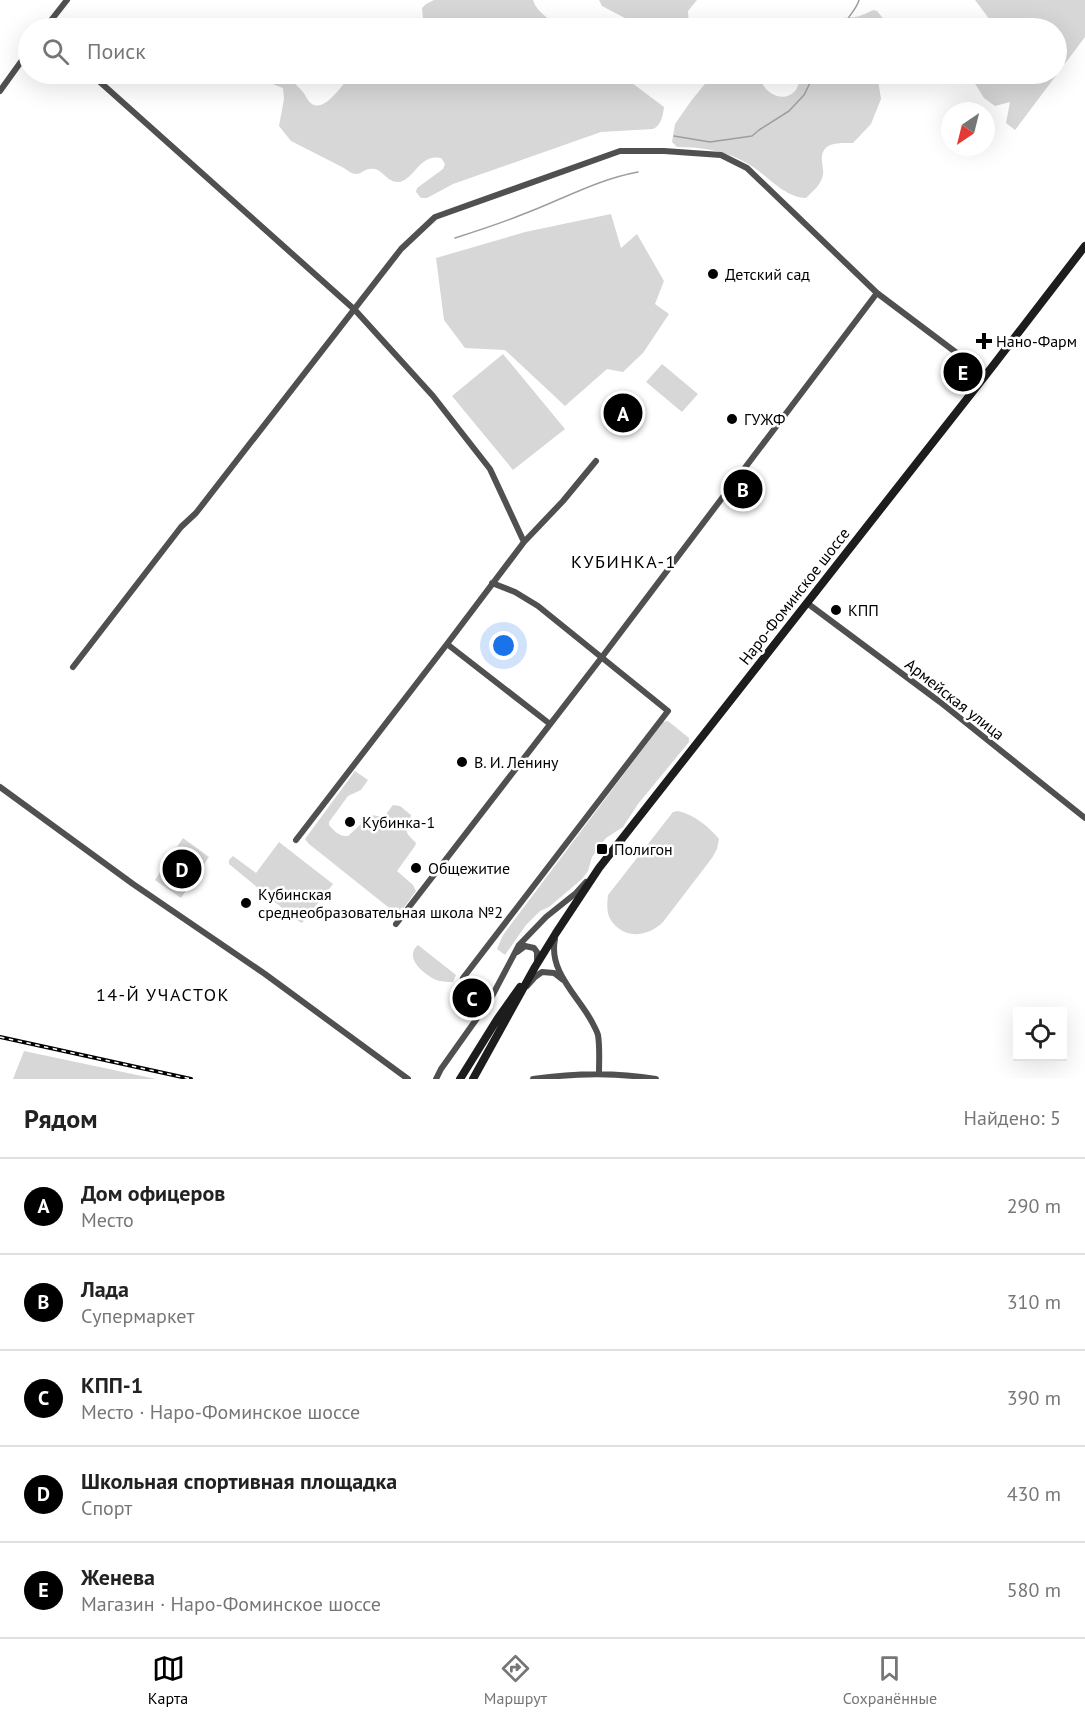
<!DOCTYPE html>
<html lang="ru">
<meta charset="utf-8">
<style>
:root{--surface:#fff;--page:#f2f2f2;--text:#222;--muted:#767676;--line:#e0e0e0;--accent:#000}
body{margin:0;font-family:"PT Sans",sans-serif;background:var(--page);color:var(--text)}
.controls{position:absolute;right:18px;bottom:18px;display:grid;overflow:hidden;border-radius:0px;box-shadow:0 6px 24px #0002}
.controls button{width:54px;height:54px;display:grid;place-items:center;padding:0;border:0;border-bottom:2px solid var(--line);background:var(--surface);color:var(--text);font:30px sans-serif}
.compass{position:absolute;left:941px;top:102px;width:54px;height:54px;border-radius:50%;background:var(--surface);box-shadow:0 6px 24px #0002;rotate:215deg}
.you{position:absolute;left:504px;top:646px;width:21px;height:21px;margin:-15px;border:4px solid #fff;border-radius:50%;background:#1a73e8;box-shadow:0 0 0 9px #1a73e833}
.badge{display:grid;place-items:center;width:39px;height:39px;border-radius:50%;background:var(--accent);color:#fff;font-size:20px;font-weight:700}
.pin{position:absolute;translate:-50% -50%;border:3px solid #fff;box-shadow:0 2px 6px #0006}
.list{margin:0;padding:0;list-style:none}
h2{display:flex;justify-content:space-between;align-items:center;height:78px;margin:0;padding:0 24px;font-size:26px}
h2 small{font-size:20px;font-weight:400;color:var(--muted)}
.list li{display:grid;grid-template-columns:39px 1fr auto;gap:18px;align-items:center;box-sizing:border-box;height:96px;padding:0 24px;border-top:2px solid var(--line)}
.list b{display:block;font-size:22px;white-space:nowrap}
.list p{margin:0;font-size:20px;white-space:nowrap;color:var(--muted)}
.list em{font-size:20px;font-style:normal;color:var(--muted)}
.icon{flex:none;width:33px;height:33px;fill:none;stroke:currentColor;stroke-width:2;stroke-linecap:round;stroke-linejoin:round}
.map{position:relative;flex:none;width:1085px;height:1079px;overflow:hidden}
.search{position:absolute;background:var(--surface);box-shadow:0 6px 24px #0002;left:18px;right:18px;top:18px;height:66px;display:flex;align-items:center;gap:15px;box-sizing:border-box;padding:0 21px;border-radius:33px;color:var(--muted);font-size:22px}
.sheet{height:558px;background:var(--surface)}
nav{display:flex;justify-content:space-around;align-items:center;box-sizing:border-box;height:84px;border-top:2px solid var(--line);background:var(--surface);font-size:16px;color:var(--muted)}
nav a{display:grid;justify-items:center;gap:3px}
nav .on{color:var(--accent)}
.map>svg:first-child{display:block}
.green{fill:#d7d7d7}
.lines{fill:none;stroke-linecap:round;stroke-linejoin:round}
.stream{stroke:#9e9e9e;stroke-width:1.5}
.street{stroke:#505050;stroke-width:6}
.secondary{stroke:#1d1d1d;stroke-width:8}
.rail-casing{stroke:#000;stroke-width:4}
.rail{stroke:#fff;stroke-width:1.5;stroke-dasharray:4.5;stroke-linecap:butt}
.poi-dot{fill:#000;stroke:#fff;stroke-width:2}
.labels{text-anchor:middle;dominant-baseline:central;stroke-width:5;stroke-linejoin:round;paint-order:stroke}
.poi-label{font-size:16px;fill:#000;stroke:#fff;text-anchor:start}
.street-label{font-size:16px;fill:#000;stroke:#fff}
.neighbourhood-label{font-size:18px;letter-spacing:1.5px;fill:#000;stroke:#fff}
</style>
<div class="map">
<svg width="1085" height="1079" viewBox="0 0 1085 1079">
<rect width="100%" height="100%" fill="#fff"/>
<path class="green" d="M 434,0 L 533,0 C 537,13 552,21 562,28 L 426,28 L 423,19 L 422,8 L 426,4 Z
M 599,0 L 697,0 L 688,11 L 689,28 L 634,28 L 625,18 L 602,6 Z
M 975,0 L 1085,0 L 1085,37 L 1015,130 L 1006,123 L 1010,102 L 995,106 L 984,98 L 969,74 L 1056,74 L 1056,28 L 996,28 Z
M 874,10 L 877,11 L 891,28 L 831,28 C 835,15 843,19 855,17 C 862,16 868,12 874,10 Z
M 278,74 L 286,74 C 291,81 297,85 302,91 C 306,95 308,103 314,105 C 327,110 344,82 352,74 L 620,74 L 664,107 C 663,115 661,126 653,129 L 601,132 L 453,184 L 427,198 L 421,198 L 416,192 L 417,188 L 443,169 L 445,164 L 441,158 C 419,153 414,181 398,182 C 387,182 383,170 374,169 C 360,167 362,182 344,168 L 291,141 L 279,126 L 284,99 L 283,88 L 270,83 L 275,75 Z
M 713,74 L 760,74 C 760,74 762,82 762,83 C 769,97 788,103 797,88 C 799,84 800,77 801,74 L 833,74 L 840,79 L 844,79 L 851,74 L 877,74 L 881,99 L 871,124 L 853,143 C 842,143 824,141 822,156 C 821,162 824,169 823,175 C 821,185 813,191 806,198 C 784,197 768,176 750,165 C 728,151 702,147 677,147 L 672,142 L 675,124 L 691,101 Z
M 611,214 L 621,248 L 637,234 L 664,281 L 655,304 L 669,314 L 643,353 L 623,372 L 607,369 L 565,406 L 505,350 L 465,348 L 444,320 L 436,258 L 525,232 Z
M 503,354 L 565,429 L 513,470 L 452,396 Z
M 662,364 L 698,394 L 682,412 L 646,382 Z
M 668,721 L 689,738 L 689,742 L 638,804 L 623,827 L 606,838 L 592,857 L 588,871 L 582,879 L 549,907 L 540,911 L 526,925 L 505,955 L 497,949 L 503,935 L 663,722 Z
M 355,771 L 368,780 L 361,790 L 348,796 L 329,822 L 329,825 C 334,831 340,837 348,836 L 371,815 C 387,817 382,819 393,805 L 400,806 L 411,815 C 408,832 401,829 416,843 L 415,846 L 397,871 L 413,885 L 416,891 L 400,913 L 398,914 L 393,911 L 309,844 L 305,839 Z
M 678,811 C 695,815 708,826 719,839 L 717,849 L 712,858 L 663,922 C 649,936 627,940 613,923 C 606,915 607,904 608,895 L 673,812 Z
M 183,838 L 209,857 L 181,898 L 155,880 Z
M 279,842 L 333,884 L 302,923 L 298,921 L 229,864 L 229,860 L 233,856 L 256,873 Z
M 418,945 L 456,975 L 453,982 C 446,982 440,982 434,979 C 422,973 404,957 418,945 Z
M 24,1051 L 156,1079 L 13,1079 Z"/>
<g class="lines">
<path class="stream" d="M 844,28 C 846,17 856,11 859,0
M 674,136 L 710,142 L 752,136 L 759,130 L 789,111 L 804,95 L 813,77 L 819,74
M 455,238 C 477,231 499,224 521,215 C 562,200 595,180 638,172"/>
<path class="street" d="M 45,28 L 67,0
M 91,74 L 355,310 L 433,396 L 490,469 L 524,542
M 0,91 L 28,52
M 807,603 L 940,702 L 1085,818
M 447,644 L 550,724
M 73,667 L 181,527 L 196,513 L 401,249 L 435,217 L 620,151 L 664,151 L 721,155 L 747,168 L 877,293 L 986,375
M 0,787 L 133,884 L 265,974 L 408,1079
M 296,840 L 447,644 L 524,542 L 563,501 L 596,461
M 396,924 L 602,657 L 877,293
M 555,939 C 548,971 578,996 592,1022 C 594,1026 597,1031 598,1035 C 600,1047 599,1061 599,1073
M 517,952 L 525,946 L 534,948 L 537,952 L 537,962
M 463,978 L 668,711 L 538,606 L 515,592 L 492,583
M 527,986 L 535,977 L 542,972 L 554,973 L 563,980
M 436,1079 L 441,1069 L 490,1000 L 519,945 L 546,917 L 576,893 L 586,882
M 533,1079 C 575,1073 614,1072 656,1079"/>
<path class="secondary" d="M 460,1079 L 498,1018 L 520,987
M 473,1079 L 535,967 L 556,933 L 599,868 L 992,367 L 1085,246"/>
<g class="rail-casing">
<path id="rail" d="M 0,1037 L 191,1079"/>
</g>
<use href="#rail" class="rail"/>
</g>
<g class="poi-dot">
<circle cx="713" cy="274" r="6"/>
<path d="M981 332h6v6h6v6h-6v6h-6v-6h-6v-6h6z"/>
<circle cx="732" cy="419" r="6"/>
<circle cx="836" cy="610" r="6"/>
<circle cx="462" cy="762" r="6"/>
<circle cx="350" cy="822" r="6"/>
<rect x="596" y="843" width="12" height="12" rx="3"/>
<circle cx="416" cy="868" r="6"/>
<circle cx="246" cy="903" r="6"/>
</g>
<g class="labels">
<g class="poi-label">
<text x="725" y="274">Детский сад</text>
<text x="996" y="341">Нано-Фарм</text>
<text x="744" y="419">ГУЖФ</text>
<text x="848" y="610">КПП</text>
<text x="474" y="762">В. И. Ленину</text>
<text x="362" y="822">Кубинка-1</text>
<text x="614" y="849">Полигон</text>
<text x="428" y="868">Общежитие</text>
<text x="258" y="894">Кубинская<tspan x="258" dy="18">среднеобразовательная школа №2</tspan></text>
</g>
<g class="street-label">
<text transform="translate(794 596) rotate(-52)">Наро-Фоминское шоссе</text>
<text transform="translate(955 699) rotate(38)">Армейская улица</text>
</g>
<g class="neighbourhood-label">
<text x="624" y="561">КУБИНКА-1</text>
<text x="163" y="994">14-Й УЧАСТОК</text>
</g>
</g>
</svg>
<div class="controls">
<button><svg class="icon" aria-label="locate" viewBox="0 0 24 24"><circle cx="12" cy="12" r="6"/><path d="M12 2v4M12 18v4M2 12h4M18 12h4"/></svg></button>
</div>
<svg class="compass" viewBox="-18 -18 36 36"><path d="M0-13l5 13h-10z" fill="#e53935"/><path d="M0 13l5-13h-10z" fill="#767676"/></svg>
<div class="you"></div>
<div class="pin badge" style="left:623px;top:413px">A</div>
<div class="pin badge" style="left:743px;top:489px">B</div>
<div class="pin badge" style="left:472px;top:998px">C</div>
<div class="pin badge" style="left:182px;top:869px">D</div>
<div class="pin badge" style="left:963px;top:372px">E</div>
<div class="search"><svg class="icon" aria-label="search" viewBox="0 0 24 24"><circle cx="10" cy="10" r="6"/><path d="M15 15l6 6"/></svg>Поиск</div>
</div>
<section class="sheet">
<h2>Рядом<small>Найдено: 5</small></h2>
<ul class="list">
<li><span class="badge">A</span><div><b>Дом офицеров</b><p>Место</p></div><em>290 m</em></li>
<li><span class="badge">B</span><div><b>Лада</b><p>Супермаркет</p></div><em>310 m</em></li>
<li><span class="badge">C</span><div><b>КПП-1</b><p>Место · Наро-Фоминское шоссе</p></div><em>390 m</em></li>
<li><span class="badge">D</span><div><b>Школьная спортивная площадка</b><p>Спорт</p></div><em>430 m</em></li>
<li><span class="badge">E</span><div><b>Женева</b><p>Магазин · Наро-Фоминское шоссе</p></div><em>580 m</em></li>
</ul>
</section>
<nav>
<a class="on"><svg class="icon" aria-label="map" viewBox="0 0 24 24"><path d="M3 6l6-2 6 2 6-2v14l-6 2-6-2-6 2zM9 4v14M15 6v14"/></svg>Карта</a>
<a><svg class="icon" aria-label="directions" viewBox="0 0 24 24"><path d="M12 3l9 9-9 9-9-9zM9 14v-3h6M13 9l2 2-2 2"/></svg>Маршрут</a>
<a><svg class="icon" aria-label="saved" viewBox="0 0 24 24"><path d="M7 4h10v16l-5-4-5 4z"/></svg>Сохранённые</a>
</nav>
